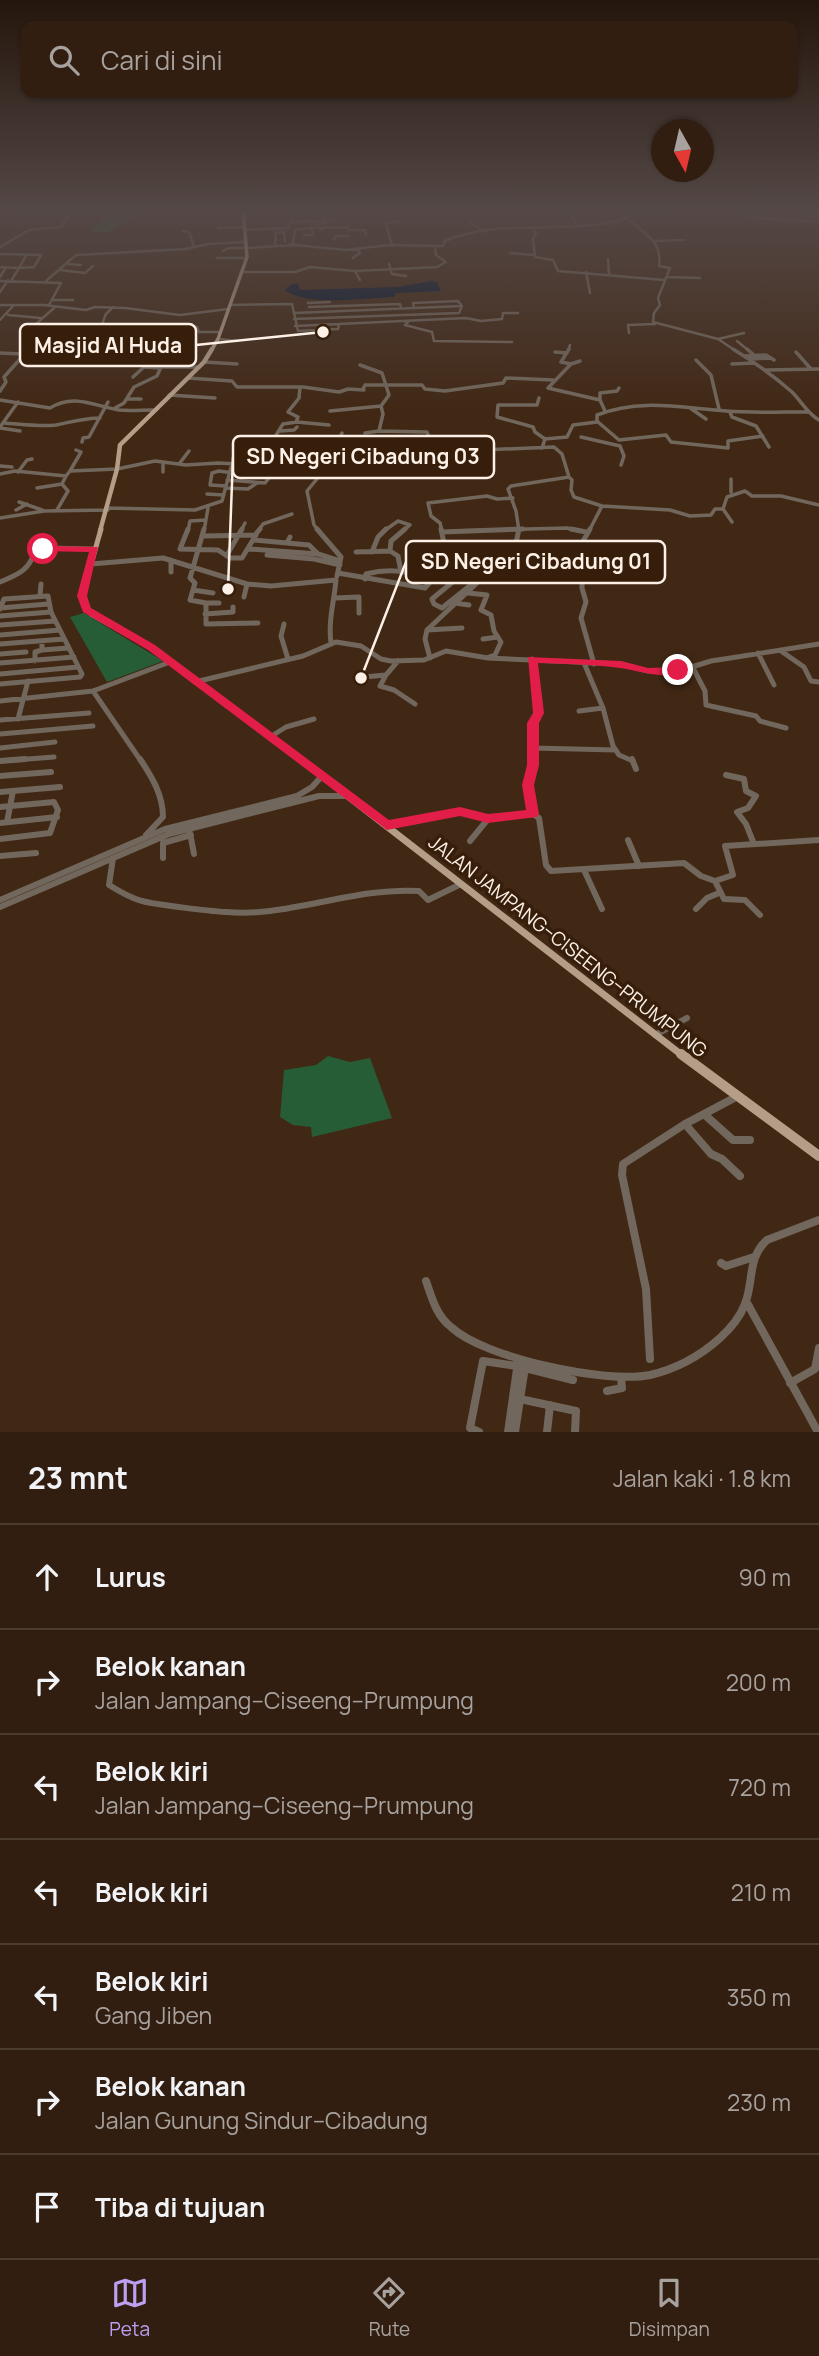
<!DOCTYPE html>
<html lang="id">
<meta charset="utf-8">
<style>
:root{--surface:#311e10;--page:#392719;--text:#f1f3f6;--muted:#a8a29f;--line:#4c3c30;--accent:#bca0f2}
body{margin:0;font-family:Manrope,sans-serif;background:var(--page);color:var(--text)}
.compass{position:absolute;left:651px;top:119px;width:63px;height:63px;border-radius:50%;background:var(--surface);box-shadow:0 2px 5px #0004;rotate:172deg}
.stop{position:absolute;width:21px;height:21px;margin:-16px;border:5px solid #e11d48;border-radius:50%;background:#fff}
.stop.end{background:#e11d48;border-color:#fff;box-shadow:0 2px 7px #0008}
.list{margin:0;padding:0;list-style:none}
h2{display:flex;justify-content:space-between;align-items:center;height:91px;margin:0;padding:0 28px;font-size:30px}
h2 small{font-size:23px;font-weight:400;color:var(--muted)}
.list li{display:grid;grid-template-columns:46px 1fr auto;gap:21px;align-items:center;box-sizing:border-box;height:105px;padding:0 28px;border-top:2px solid var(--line)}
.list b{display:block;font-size:26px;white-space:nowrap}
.list p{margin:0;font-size:23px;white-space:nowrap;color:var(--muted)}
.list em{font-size:23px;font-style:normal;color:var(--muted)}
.icon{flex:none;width:38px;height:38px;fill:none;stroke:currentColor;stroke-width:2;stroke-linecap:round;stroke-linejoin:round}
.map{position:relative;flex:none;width:819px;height:1432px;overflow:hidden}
.search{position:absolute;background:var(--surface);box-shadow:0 2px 5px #0004;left:21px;right:21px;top:21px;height:77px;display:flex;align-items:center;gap:18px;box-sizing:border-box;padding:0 24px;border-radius:14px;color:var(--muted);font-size:26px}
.sheet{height:826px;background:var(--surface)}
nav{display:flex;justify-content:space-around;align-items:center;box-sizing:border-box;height:98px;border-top:2px solid var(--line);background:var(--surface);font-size:19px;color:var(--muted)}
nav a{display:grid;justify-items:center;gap:4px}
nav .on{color:var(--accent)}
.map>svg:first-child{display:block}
.green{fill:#265d36}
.water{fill:#01152f}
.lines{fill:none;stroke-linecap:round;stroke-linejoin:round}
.minor-far4{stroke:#72675c;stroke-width:2.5}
.minor-far3{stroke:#72675c;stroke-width:3.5}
.minor-far2{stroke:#72675c;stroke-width:5}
.minor-far1{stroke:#72675c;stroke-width:6}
.minor{stroke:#72675c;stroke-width:8}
.major-far4{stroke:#b59e88;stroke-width:3.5}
.major-far3{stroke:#b59e88;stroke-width:4.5}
.major-far2{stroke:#b59e88;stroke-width:5}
.major-far1{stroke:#b59e88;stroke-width:7}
.major{stroke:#b59e88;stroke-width:10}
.route{fill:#e11d48}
.labels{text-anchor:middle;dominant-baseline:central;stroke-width:7;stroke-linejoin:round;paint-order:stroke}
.street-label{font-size:19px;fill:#fdf0e6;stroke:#371e0b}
.leader{fill:none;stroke:#fdf0e6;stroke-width:2.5}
.callout-dot{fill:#fdf0e6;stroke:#371e0b;stroke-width:2.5}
.callout{fill:#371e0b;stroke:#fdf0e6;stroke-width:2.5}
.callout-label{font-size:21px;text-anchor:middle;font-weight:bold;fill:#fdf0e6}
</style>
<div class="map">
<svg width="819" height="1432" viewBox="0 0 819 1432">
<rect width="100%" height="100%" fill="#412815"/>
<path class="green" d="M 112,209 L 138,209 L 137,215 L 108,232 L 90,232 Z
M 84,613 L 163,661 L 107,682 L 70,617 Z
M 328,1056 L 350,1062 L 370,1058 L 392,1118 L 312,1137 L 311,1127 L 293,1125 L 280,1117 L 284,1070 L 316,1065 Z"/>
<path class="water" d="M 432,281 L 437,282 L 441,291 L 396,293 L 394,297 C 366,298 307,307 285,290 L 292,284 L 298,284 L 300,290 L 397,287 Z"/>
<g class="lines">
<path class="minor-far4" d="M 739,209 L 748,217 L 819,222
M 32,213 L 70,213
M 72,214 L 109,213
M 572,214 L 576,225
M 626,218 C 643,231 663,242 659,266 L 670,268 L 658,298 L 660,305 L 654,313 L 653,322 L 718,339 L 736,351
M 809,219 L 809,215 L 819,214
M 291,222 L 337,220
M 469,222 L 486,232
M 317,224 L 326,223 L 321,209
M 218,228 L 245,227
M 321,228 L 349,227
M 533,228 L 536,235 L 533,238 L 535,257 L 553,260 L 558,271 L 664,280
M 245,230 L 288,228 L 293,215 L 333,213
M 349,230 L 365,230 L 366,235
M 183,231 L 189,232 L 194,246
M 304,235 L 313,235 L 312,227
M 334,239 L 336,236 L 348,236
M 655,241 L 685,240
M 290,244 L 293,244 L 295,230 L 318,227 L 321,230
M 275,246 L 276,233 L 284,232 L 285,241
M 392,246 L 386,223 L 399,221
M 0,247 L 29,230 L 61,227 L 70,213 L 77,209
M 247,248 L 296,245 L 346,250 L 388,245 L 443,246 L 445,241 C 498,219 558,233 613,222 C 620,221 627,217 634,215 C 644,212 656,216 665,209
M 223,251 L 229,248 L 247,248
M 510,253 L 535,255
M 0,254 L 41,255 L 34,267 L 19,268 L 11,281
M 217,258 L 247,258
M 353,258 L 360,253 L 357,249
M 608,259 L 609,274
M 68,264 L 81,265
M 389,264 L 392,274 L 406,276
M 0,267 L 19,268 L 27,254
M 60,270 L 85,273 L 93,266
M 355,271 L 360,280
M 242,272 L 295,272 L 310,267 L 355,271 L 437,267 L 446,262 L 436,255 L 435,247
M 586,272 L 590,293
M 0,277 L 6,267
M 668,277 L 700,278
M 0,281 L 61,283 L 49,305
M 46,281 L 76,255 L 186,249 L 208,244 L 246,242
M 0,292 L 8,280
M 53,300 L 73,300
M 308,303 L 330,302
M 0,305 L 44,305 L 86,310 L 95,307 L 125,308 L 180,315 L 228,309
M 230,305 L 292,304 L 298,331 L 338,329 L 339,324 L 466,318 L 481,321 L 502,319 L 503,313 L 518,313
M 309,307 L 400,304 L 401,308
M 414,308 L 413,303 L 458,301 L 462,306
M 294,313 L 462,306
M 8,315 L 41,318
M 294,319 L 459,313 L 462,306
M 0,320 L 14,305
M 408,322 L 405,325 L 432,332 L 434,341 L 512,342
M 189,326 L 197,327 L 199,332 L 220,332
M 295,326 L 339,324
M 629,333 L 628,325 L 655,324
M 218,339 L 238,341
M 718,339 L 744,333
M 737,341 L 749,351
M 93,347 L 106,314 L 113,307
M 27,351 L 37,330 L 36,324 L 54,308
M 568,351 L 570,345"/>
<path class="minor-far3" d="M 569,349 L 561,362 L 571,364
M 733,349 C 754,362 774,376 792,392 C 802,402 807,413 819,420
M 747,349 L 754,355
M 555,352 L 567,353
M 796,352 L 811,369
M 0,353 L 22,354
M 744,356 L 766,355 L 774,360
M 750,359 L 771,358
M 696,360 L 711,375 L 719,409
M 580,361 L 571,364 L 548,388 L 600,400 L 605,411
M 204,362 L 237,364
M 732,364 L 754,363
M 360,365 L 382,373 L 389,395 L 381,406 L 383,414 L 379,431 L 427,432 L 436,458 L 433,470
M 766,370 L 819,369
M 133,377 L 144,367 L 160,368
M 188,378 L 232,381 L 237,387 L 303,387 L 339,392 L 348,389 L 364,390
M 363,389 L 365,385 L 422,385 L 425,389 L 445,391 L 503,383 L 506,378 L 553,380
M 0,391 L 6,382 L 4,377 L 29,349
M 169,395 L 215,398
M 539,398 L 537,405 L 498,405 L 497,417 L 533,427 L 535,432 L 545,439
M 127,399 L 141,399
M 0,400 L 50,408 C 74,393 94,406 119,410 C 130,411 142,410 153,410
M 600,400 L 600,393 L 617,391 L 619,388
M 115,408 L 124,403 L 134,387 L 157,376 L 161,367 L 198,367
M 690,408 L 706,419
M 330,411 L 381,406
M 730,412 L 732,417 L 756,426 L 769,447
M 296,422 L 298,417 L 288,412 L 299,398 L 300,387
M 598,422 L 619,440 L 666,435 L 671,442 L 728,448 L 728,441 L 763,436
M 4,423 C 20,424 40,427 56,425 C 71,422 85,418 100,418
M 0,427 L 18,402
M 0,428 L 20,431
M 280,431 L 294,430 L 297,427
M 365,433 L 379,431
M 581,437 L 620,446 L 624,456 L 621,465
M 82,442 L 83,438 L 89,437 L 108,402
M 542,448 L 545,439 L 567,437 L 573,425 L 597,422 L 597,415 C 640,398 682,408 726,411 C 753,413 781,412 808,412
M 163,462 L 163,472
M 179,464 L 189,451
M 0,466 L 12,467
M 341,466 L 337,445 L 342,433
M 285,468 L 284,443 L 273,440 L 283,424 L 297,422 L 329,425
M 70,471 L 81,452 L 76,450
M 18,472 L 27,460 L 32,459
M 0,474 L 15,471 L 66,476 L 70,471 L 117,469 L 155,461 L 186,465 L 218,463 L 324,468 L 397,462 L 434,452 L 554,447 L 562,454 L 569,477
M 731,479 L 731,492
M 226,486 L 210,485 L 212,473 L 219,471 L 269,478 L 265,483 L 227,480
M 37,488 L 62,484 L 66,476
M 225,488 L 248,489 L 257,483
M 207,494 L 223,495
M 19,502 L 42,510
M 106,508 L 195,510 L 222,501 L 232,464
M 16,510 L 27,504
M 57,510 L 68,491 L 62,484
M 0,518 L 44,511 L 108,510
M 732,522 L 723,509 L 727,497 L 745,491 L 752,496 L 781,496 L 819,505
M 188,531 L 190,521 L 206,520
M 204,531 L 208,508
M 241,531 L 245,523
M 258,531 L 263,524 L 292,514
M 319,531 L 314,525 L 307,491 L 326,468
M 384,531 L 398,521 L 410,525 L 403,531
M 442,531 L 440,523 L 431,516 L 428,503 L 487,496 L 497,499 L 513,498
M 452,531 L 567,528 L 579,531
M 519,531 L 516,511 L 508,489 L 511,486 L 569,477 L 572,480 L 571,490 L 574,497 L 602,506 L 670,510 L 690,516 L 711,515 L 715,509 L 723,509
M 589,531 L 602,506"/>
<path class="minor-far2" d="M 188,529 L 180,549 L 218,550 L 230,558 L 242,558 L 256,535 L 205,536
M 204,529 L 190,578 L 195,583 L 190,600 L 206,603 L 206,624 L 258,623
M 317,529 L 341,557 L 337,576
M 571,529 L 586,532
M 590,529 L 582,543 L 582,588 L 586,602 L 581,618 L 594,664
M 442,532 L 523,529
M 255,535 L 260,529
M 253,540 L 287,543 L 290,537
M 569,544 L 582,544
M 445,546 L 461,546
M 249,549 L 318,554 L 309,545 L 287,543
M 493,549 L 583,549
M 390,551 L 391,541 L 405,529
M 356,552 L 390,551 L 398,556 L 401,572
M 372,552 L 378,537 L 386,529
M 318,554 L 340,561
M 414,554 L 419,576
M 227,555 L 242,529
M 267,555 L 314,559 L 340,565
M 171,560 L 171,572
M 91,564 L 163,558 L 247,584 L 271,586 L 336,580 C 334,602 328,621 331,643
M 338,573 L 425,588 L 431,581 L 476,578
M 474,575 L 499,576 L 510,571 L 519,529
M 365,579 L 366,574 C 389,568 410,570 431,581
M 455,580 L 432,599 L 434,604 L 442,608 L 472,584 L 471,578
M 0,582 C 16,575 29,571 34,553 L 49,548 L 95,549
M 193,590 L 213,593
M 468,593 L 487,595 L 481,610 L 491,615 L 494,631 L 501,642 L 495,655 L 489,657
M 40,596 L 41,584
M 244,597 L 247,584
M 335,598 L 359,597 L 359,613
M 206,603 L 219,603
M 455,603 L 469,605
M 0,608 L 48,604
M 0,609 L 4,599 L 48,596 L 51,612 L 82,674 L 80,677 L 0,684
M 205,614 L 233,612 L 233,607
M 0,616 L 51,612
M 284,624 L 281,636 L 288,659
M 0,625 L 55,621
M 427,630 L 462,628
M 0,635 L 60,630
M 483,639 L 498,637
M 0,644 L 64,639
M 42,650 L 68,648
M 781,651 L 804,667 L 811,681 L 819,682
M 758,653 L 774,685
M 0,654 L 26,652
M 430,658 L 425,639 L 427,630 L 477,583 L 473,573 L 446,553 L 441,529
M 532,659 L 539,713 L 533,723 L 533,761
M 35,661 L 35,652 L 42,650 L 42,641
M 0,663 L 74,657
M 584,663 L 603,708 L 613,746 L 619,755 L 633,761
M 692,666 L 705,691 L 706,705 L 756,716 L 760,721 L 786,728
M 0,674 L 78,667
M 386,675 L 380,686 L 394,690 L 415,704
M 364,677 L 386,675 L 398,661
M 195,682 L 303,656 L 336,642 L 361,646 L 381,659 L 391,661 L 424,660 L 446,651 L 488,658 L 621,664 L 648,671 L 682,670 L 711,661 L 819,644
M 93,691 L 141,761
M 0,701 L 93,691 L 170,662
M 579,711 L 603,708
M 18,719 L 28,681
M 0,720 L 89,713
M 0,734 L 93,726
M 270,737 L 286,727 L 314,719
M 0,748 L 55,742
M 533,748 L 615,750
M 2,761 L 54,757"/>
<path class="minor-far1" d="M 140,759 C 152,777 163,795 163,817 L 146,835
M 533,759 L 528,785 L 533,814
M 632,759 L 636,769
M 0,761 L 25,759
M 726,775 L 744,779 L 746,791 L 756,796 L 748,808 L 737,812 L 746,824 L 754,844
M 0,776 L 51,772
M 0,792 L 60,787
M 0,807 L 54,802 L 58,810 L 50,833 L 0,839
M 7,822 L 13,791
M 0,823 L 57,817
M 387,825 L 460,812 L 488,819 L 533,814 L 539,818 L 546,865 L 551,871 L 684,863 L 701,876 L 715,881 L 724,899 L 745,900 L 760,915
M 190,833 L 194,854
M 628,840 L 639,866
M 470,841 L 488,819
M 0,856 L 36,853
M 113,858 L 109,885 C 138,903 146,903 179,907 C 210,911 239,915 270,911 C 320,905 368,888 419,891 L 428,900 L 461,884
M 163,858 L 163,843 L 191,835
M 584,870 L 602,909
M 715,881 L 733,875 L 725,846 L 819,840
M 0,900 L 165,829 L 297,796 L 312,787 L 322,776
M 0,907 L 169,834 L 319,796 L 346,796
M 696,909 L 707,898 L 719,893
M 655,1035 L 687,1018"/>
<path class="minor" d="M 705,1115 L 733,1140 L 750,1140
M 685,1124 L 711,1154 L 722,1159 L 740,1176
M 721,1263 L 726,1266 L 754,1257
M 426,1281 C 432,1298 436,1315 451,1327 C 484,1358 606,1384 650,1375 C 676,1369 700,1356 720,1338 C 730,1329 740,1317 745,1304 C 754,1281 747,1258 767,1240 L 819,1220
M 746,1301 L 818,1432
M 650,1359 L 646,1289 L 622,1175 L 623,1164 L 685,1124 L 738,1096
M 790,1383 L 815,1369 L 819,1348
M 607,1391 L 622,1388 L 621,1378
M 520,1399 L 576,1411 L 575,1432
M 479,1432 L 470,1428 L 483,1361 L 517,1366 L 573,1380
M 508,1432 L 518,1362
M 515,1432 L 525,1367
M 547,1432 L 550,1405"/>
<path class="major-far4" d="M 211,351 L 218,339 L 247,257 L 243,209"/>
<path class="major-far3" d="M 100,531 L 117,469 L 120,445 L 204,362 L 212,349"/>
<path class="major-far2" d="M 101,529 L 82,596 L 84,606 L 91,614 L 152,648 L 302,761"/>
<path class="major-far1" d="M 300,759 L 683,1056"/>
<path class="major" d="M 681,1054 L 819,1156"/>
</g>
<linearGradient id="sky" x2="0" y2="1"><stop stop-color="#24160c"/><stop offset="0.51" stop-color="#544846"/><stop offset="1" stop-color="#544846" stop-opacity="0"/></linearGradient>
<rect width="819" height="410" fill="url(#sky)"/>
<path class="route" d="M 43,546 L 98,547 L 87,596 L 91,608 L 155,645 L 389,820 L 460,807 L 488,814 L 526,810 L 522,785 L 527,765 L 527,723 L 533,713 L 528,657 L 621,661 L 648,668 L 678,667 L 684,670 C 667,682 639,670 620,668 C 593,664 565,664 538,663 L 544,713 L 539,723 L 539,765 L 534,785 L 539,814 L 537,817 L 488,823 L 460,816 L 387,830 L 148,650 L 83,612 L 77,596 L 89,552 L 40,551 L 40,547 Z"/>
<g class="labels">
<g class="street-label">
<text transform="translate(568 946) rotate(38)">JALAN JAMPANG–CISEENG–PRUMPUNG</text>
</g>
</g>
<path class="leader" d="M323 332L196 345M228 589L233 457M361 678L406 562"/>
<g class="callout-dot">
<circle cx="323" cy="332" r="7"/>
<circle cx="228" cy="589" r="7"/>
<circle cx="361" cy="678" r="7"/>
</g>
<g class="callout">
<rect x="20" y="324" width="176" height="42" rx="7"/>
<rect x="233" y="436" width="261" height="42" rx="7"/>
<rect x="406" y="541" width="259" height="42" rx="7"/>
</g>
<g class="callout-label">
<text x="108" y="353">Masjid Al Huda</text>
<text x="363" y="464">SD Negeri Cibadung 03</text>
<text x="536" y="569">SD Negeri Cibadung 01</text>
</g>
</svg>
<svg class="compass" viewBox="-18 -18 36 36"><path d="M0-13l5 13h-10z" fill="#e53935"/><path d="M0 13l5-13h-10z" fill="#a8a29f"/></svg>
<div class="stop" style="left:43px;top:549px"></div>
<div class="stop end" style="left:678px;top:670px"></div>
<div class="search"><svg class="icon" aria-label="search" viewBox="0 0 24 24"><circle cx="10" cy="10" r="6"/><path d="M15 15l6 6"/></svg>Cari di sini</div>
</div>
<section class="sheet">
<h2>23 mnt<small>Jalan kaki · 1.8 km</small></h2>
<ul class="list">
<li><svg class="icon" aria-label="ahead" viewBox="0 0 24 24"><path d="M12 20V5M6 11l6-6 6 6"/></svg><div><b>Lurus</b></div><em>90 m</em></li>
<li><svg class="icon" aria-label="right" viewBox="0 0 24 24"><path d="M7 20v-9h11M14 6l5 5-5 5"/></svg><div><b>Belok kanan</b><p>Jalan Jampang–Ciseeng–Prumpung</p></div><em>200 m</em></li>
<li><svg class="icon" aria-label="left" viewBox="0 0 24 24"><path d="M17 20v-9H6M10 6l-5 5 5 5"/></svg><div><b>Belok kiri</b><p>Jalan Jampang–Ciseeng–Prumpung</p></div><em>720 m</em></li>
<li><svg class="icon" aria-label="left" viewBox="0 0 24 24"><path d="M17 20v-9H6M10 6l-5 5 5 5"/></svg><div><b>Belok kiri</b></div><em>210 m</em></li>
<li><svg class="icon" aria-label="left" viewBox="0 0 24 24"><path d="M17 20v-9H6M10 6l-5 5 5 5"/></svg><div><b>Belok kiri</b><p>Gang Jiben</p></div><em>350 m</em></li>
<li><svg class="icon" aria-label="right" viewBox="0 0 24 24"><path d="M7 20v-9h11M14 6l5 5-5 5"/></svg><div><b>Belok kanan</b><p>Jalan Gunung Sindur–Cibadung</p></div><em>230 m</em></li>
<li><svg class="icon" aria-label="arrive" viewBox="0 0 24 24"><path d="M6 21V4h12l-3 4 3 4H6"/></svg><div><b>Tiba di tujuan</b></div></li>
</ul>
</section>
<nav>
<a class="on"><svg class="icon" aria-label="map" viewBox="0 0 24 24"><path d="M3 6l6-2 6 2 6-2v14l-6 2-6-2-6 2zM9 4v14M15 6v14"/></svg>Peta</a>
<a><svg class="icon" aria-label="directions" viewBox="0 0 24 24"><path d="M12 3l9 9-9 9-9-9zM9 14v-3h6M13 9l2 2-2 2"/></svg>Rute</a>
<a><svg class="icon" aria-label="saved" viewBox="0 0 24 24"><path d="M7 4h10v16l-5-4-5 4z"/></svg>Disimpan</a>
</nav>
